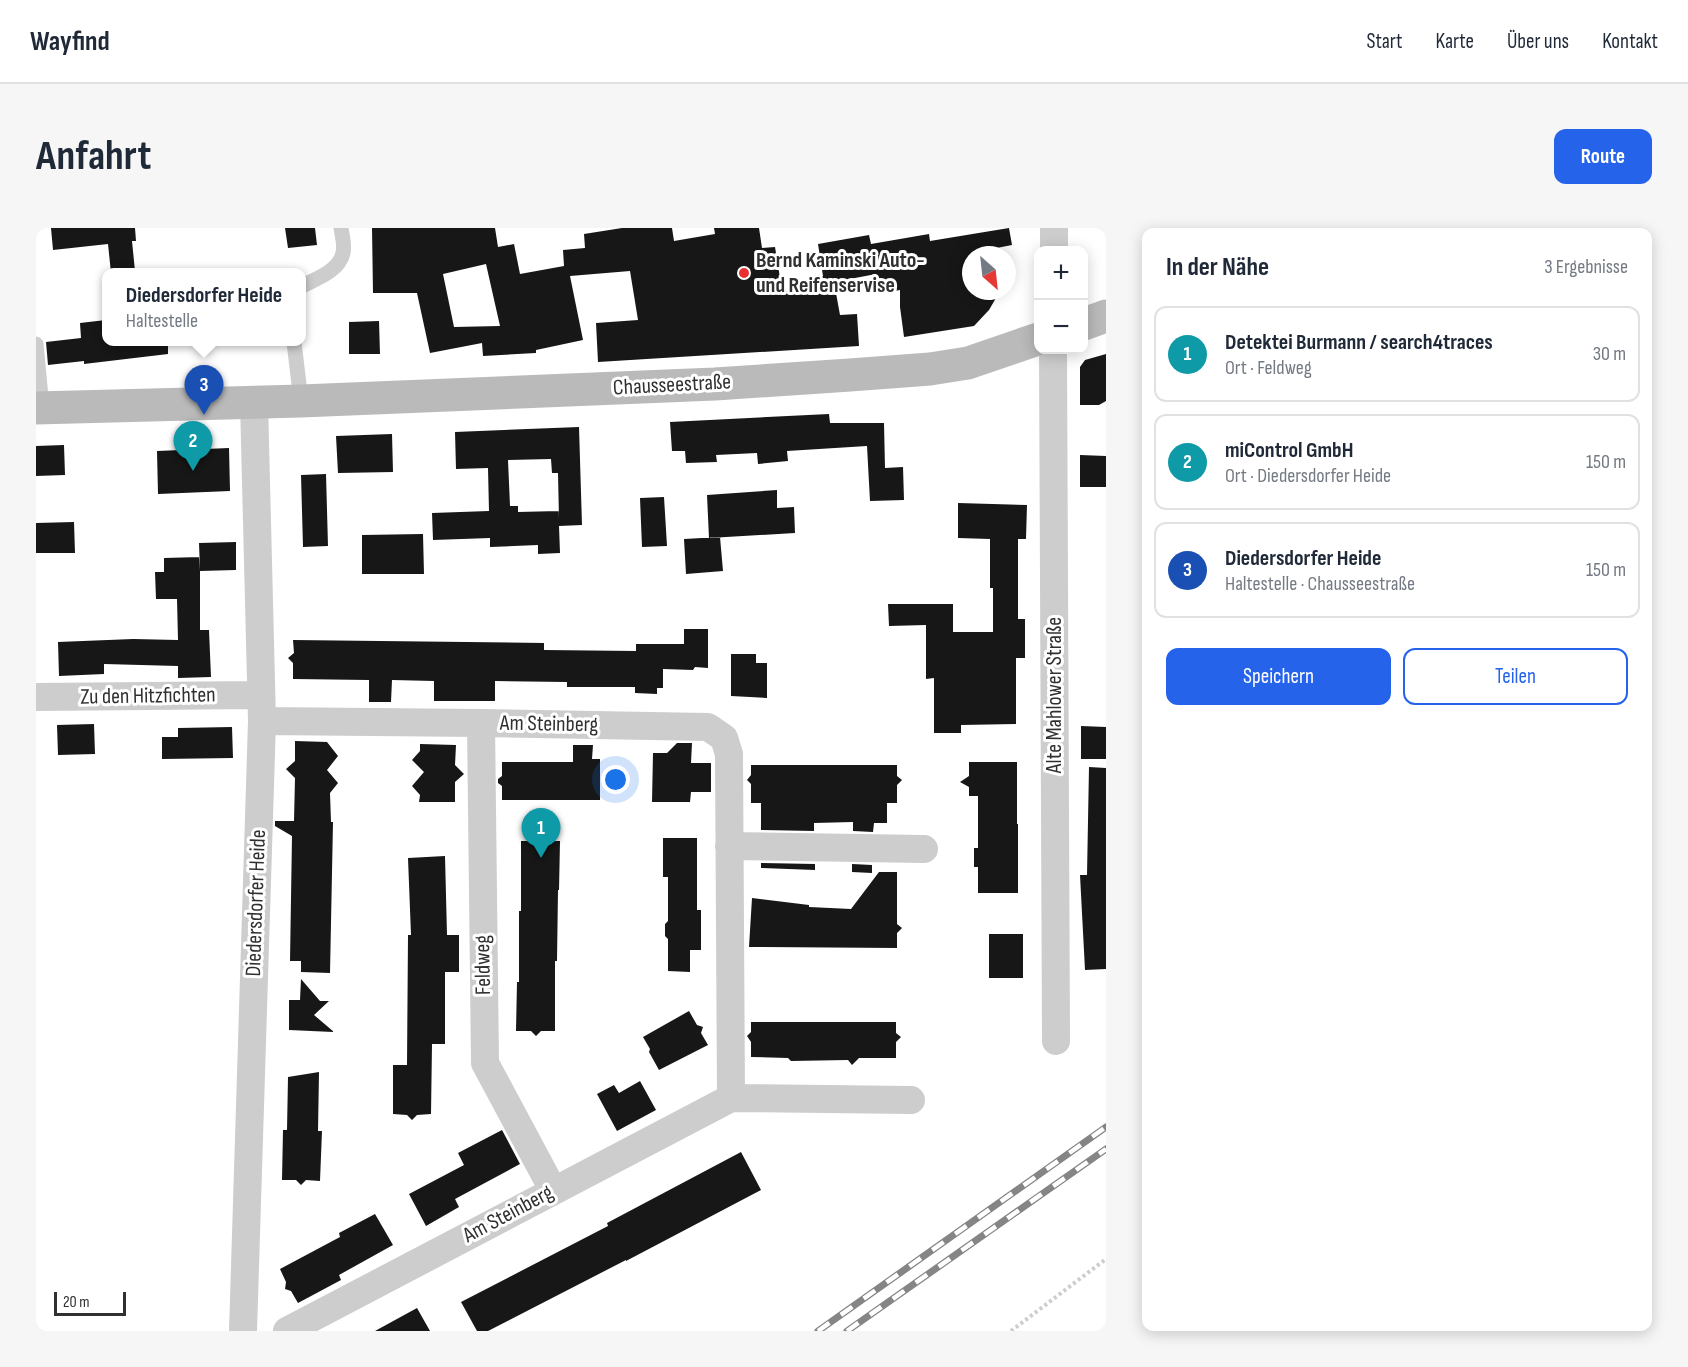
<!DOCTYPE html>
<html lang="de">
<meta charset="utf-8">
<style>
:root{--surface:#fff;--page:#f6f6f7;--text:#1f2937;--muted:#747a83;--line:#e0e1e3;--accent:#2563eb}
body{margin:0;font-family:"Sofia Sans Condensed",sans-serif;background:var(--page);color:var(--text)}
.controls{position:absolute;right:18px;top:18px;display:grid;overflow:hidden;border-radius:12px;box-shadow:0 3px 15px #0003}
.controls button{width:54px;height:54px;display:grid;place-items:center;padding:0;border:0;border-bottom:2px solid var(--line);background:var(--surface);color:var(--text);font:30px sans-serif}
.compass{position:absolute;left:926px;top:18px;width:54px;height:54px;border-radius:50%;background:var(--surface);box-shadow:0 3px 15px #0003;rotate:153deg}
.scale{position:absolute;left:18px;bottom:15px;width:72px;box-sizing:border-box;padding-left:6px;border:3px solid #303030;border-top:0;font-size:16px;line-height:21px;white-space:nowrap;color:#303030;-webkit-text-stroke:4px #fff;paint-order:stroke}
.you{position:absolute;left:580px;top:552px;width:21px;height:21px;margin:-15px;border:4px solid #fff;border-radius:50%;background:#1a73e8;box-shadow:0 0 0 9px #1a73e833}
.badge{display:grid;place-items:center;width:39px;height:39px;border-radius:50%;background:var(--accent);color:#fff;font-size:20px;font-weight:700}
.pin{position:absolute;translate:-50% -50px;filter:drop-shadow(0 2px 3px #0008)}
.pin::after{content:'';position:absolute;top:32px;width:21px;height:18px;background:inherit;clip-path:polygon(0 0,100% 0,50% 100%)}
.popup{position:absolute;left:66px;top:40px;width:204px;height:78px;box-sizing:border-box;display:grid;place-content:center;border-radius:12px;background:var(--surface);filter:drop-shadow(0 2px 4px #0005);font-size:20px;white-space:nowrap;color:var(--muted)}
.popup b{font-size:22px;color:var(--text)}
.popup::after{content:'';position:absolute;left:50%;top:100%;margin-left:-12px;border:12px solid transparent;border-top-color:var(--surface)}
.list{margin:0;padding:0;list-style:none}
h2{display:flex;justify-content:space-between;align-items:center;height:78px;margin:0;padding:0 24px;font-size:26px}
h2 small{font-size:20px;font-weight:400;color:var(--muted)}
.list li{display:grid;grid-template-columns:39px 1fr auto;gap:18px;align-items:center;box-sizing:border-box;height:96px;margin:0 12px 12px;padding:0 12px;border:2px solid var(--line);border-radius:12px}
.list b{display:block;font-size:22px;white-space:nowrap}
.list p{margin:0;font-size:20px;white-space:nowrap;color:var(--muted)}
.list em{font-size:20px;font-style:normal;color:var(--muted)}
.actions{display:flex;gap:12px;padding:18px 24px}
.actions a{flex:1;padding:14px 0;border:2px solid var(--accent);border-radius:12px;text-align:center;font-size:21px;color:var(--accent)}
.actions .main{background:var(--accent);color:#fff}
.map{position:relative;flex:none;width:1070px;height:1103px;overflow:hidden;border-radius:12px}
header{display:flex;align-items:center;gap:36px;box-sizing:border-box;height:84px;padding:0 30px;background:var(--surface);border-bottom:2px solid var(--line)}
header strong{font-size:28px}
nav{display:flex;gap:33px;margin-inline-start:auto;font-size:21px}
.intro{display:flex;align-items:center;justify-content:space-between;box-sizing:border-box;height:144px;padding:0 36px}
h1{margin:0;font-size:42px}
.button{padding:15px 27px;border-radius:12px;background:var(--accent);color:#fff;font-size:21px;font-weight:700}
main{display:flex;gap:36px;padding:0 36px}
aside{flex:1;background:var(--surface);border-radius:12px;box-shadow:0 3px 15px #0003}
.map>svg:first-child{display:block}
.building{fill:#171717;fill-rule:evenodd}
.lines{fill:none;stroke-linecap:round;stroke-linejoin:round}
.path{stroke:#cdcdcd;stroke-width:4;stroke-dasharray:3 3;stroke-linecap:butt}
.lane{stroke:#cdcdcd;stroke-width:15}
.street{stroke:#cdcdcd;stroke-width:28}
.secondary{stroke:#bababa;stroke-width:33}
.rail-casing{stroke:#858585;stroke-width:7}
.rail{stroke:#fff;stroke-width:4.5;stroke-dasharray:14;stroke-linecap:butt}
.poi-dot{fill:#e93031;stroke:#fff;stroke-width:2}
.labels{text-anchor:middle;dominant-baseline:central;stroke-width:6;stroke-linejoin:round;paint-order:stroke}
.poi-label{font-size:22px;font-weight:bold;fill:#303030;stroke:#fff;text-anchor:start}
.street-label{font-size:22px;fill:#303030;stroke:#fff}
</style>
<header>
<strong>Wayfind</strong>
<nav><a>Start</a><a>Karte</a><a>Über uns</a><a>Kontakt</a></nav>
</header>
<div class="intro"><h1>Anfahrt</h1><a class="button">Route</a></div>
<main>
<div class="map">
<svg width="1070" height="1103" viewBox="0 0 1070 1103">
<rect width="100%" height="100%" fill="#fff"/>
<path class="building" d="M 15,0 L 99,0 L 100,13 L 96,13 L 99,43 L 75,45 L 72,16 L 17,22 Z
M 249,0 L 279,0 L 281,17 L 252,20 Z
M 336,0 L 459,0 L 462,19 L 478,16 L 484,46 L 528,38 L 527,22 L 549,20 L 548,6 L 586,0 L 636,0 L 638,13 L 679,6 L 678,0 L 723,0 L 726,20 L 739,19 L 745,56 L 787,48 L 782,16 L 833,7 L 835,16 L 893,6 L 894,13 L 973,0 L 976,17 L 935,25 L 935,63 L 964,63 L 953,82 L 938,98 L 868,109 L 864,79 L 864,62 L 843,66 L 840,46 L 798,54 L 804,87 L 821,86 L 823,118 L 562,134 L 560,95 L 602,92 L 594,43 L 534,48 L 547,112 L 500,122 L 500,125 L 447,128 L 446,115 L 394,125 L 381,65 L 337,65 ZM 450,36 L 464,98 L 418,99 L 407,46 Z
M 70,92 L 70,114 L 132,114 L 132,126 L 48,136 L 48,133 L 12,137 L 10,114 L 45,110 L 44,95 Z
M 343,93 L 344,126 L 313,126 L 313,94 Z
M 1070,126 L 1070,173 L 1063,177 L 1044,177 L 1044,139 L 1049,132 Z
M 793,186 L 794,195 L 848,195 L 849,240 L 867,239 L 868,272 L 834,273 L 831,218 L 751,223 L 752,233 L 722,236 L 721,225 L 680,227 L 681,234 L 650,235 L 649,223 L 636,223 L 634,194 Z
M 543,199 L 546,297 L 523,298 L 524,325 L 502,326 L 502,317 L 454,319 L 454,310 L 397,312 L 396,285 L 453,283 L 452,240 L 420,241 L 419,204 ZM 515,231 L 516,245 L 522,245 L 523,291 L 523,283 L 482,284 L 482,278 L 474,278 L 472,232 Z
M 356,206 L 357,244 L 302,245 L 300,208 Z
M 28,217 L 29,247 L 0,248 L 0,218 Z
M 193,220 L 194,263 L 122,266 L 121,223 Z
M 1044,227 L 1070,228 L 1070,259 L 1044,259 Z
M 290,246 L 292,318 L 267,319 L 265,247 Z
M 741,262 L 741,280 L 758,279 L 759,305 L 673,310 L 671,267 Z
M 628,269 L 631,318 L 606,319 L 604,270 Z
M 922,275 L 991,277 L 990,311 L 982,311 L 982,391 L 989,391 L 989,430 L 980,430 L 980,496 L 925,497 L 925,505 L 898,505 L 898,450 L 890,451 L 890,397 L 853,398 L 852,376 L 917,376 L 917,404 L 957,404 L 957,360 L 954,360 L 954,311 L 922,310 Z
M 38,294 L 39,325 L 0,325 L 0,295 Z
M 387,306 L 388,346 L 326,346 L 326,307 Z
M 684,309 L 687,343 L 650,346 L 648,311 Z
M 200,314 L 200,342 L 164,343 L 163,315 Z
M 164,329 L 164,402 L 173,402 L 175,449 L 142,450 L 142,438 L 68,436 L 68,446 L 23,448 L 22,414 L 97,411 L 142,412 L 141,371 L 120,371 L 119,344 L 128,344 L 128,330 Z
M 648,401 L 672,401 L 672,440 L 659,439 L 657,442 L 627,441 L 627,460 L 621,460 L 621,466 L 599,465 L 599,459 L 531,459 L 531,454 L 459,453 L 459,473 L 398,473 L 398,453 L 356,452 L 355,474 L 333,474 L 333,452 L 257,451 L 257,435 L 252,430 L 258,425 L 257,412 L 508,415 L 508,422 L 600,423 L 600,416 L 648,416 Z
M 695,426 L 720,426 L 720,435 L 731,435 L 731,470 L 695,468 Z
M 58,496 L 59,526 L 22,527 L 21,497 Z
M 1045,498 L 1070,499 L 1070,531 L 1045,531 Z
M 196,499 L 197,530 L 126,531 L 126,509 L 142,509 L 142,500 Z
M 259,513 L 291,514 L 302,528 L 291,542 L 302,555 L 294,565 L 295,594 L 297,594 L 294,745 L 265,744 L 265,733 L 254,733 L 256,608 L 239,598 L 239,593 L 258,593 L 259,550 L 250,541 L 259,533 Z
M 641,515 L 656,515 L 655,535 L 675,535 L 675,564 L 655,564 L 654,574 L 616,574 L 617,525 L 631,525 Z
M 384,516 L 420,517 L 419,537 L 428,546 L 419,554 L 419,574 L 383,574 L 384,567 L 376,558 L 388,544 L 376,532 L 384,523 Z
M 537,517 L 557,517 L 556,531 L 564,531 L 564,572 L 466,572 L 466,558 L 462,555 L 462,551 L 466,548 L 466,534 L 537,534 Z
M 933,534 L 981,534 L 981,596 L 982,596 L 982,665 L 942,665 L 942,639 L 938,639 L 938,620 L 942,620 L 942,568 L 933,568 L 933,559 L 924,554 L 933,548 Z
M 715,537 L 861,537 L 861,548 L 866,552 L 861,557 L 861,575 L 851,575 L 851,595 L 838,595 L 837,604 L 817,603 L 817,594 L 778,595 L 778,603 L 725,602 L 725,575 L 715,575 L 715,556 L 711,552 L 715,547 Z
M 1053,539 L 1070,540 L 1070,741 L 1049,742 L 1044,647 L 1051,647 Z
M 505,608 L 510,613 L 524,613 L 523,662 L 522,662 L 521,733 L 519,733 L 519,803 L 505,803 L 500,808 L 495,803 L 480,803 L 481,754 L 483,754 L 483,683 L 485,683 L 485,613 L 499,613 Z
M 627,610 L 661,610 L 661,682 L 665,682 L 665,722 L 654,722 L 654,744 L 632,743 L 632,711 L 629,708 L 629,696 L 632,693 L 632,649 L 627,649 Z
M 409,628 L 411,707 L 423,707 L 423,744 L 409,744 L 409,816 L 396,816 L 395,886 L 381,887 L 376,892 L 371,887 L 357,886 L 357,837 L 371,837 L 372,707 L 375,707 L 372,630 Z
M 725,635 L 779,636 L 779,642 L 725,640 Z
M 816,636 L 836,637 L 836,645 L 816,644 Z
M 843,644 L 861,644 L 861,696 L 866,700 L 861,705 L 861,720 L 713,719 L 716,670 L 773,677 L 773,679 L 815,681 Z
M 953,706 L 987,706 L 987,750 L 953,750 Z
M 265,751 L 284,773 L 293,773 L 278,787 L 298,804 L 253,802 L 253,772 L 264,772 Z
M 653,783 L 661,797 L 667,799 L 665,805 L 672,817 L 623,842 L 613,824 L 614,821 L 607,809 Z
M 715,794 L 860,794 L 860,805 L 865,809 L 860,814 L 860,830 L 823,830 L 816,837 L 812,832 L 755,833 L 752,830 L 715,829 L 715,814 L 711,808 L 715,804 Z
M 283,844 L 282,903 L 286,903 L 284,953 L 270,952 L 265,957 L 260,952 L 246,952 L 247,902 L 251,902 L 252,849 Z
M 604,853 L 620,882 L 581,903 L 561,866 L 578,857 L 583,865 Z
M 466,902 L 484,936 L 419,971 L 423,979 L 390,998 L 373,966 L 428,937 L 422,925 Z
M 705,924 L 725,962 L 590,1033 L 590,1032 L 452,1103 L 441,1103 L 425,1074 L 572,998 L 571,995 Z
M 339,986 L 357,1017 L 303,1047 L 305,1052 L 262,1075 L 255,1063 L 249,1061 L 250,1054 L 244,1041 L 304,1009 L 303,1005 Z
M 381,1080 L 394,1103 L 339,1103 Z"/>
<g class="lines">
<path class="path" d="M 975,1103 L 1070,1031"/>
<path class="lane" d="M 266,58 C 280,51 303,43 307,25 C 309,18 306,7 305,0
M 258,114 L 265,173
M 0,116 L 6,180"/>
<path class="street" d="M 1018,0 L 1018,22
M 1017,122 L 1020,813
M 0,469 L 225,467
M 226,493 L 445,495 L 672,499 L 688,510 L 693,526 L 695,870 L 251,1103
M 445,495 L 449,835 L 517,962
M 693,618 L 888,621
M 695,870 L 875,872
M 207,1103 L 226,493 L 218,174"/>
<path class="secondary" d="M 1048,96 L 1070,88
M 0,180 L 265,173 L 679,156 L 814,147 L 894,141 L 932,135 L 1002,111"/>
<g class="rail-casing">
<path id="rail" d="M 782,1103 L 1070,899
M 811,1103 L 1070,921"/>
</g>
<use href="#rail" class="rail"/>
</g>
<circle class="poi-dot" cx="708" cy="45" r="6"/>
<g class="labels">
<g class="poi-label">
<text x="720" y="32">Bernd Kaminski Auto-<tspan x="720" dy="25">und Reifenservise</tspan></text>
</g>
<g class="street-label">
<text transform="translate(636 157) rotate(-3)">Chausseestraße</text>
<text transform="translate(1018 467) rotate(-90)">Alte Mahlower Straße</text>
<text transform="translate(112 468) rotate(-1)">Zu den Hitzfichten</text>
<text transform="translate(513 496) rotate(1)">Am Steinberg</text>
<text transform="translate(220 675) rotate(-88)">Diedersdorfer Heide</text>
<text transform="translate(447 737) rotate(-91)">Feldweg</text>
<text transform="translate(472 986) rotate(-28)">Am Steinberg</text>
</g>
</g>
</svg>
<div class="controls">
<button>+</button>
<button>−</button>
</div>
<svg class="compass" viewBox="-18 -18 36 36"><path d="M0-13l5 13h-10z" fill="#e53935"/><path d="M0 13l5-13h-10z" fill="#747a83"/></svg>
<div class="scale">20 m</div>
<div class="you"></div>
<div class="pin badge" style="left:505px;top:630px;background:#0f9aa8">1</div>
<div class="pin badge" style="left:157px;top:243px;background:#0f9aa8">2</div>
<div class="pin badge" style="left:168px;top:187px;background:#1a4fb4">3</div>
<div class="popup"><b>Diedersdorfer Heide</b>Haltestelle</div>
</div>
<aside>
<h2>In der Nähe<small>3 Ergebnisse</small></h2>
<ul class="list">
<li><span class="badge" style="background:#0f9aa8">1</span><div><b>Detektei Burmann / search4traces</b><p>Ort · Feldweg</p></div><em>30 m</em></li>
<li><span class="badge" style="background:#0f9aa8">2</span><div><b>miControl GmbH</b><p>Ort · Diedersdorfer Heide</p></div><em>150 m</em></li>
<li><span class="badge" style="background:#1a4fb4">3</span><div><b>Diedersdorfer Heide</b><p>Haltestelle · Chausseestraße</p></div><em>150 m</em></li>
</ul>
<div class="actions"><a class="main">Speichern</a><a>Teilen</a></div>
</aside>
</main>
